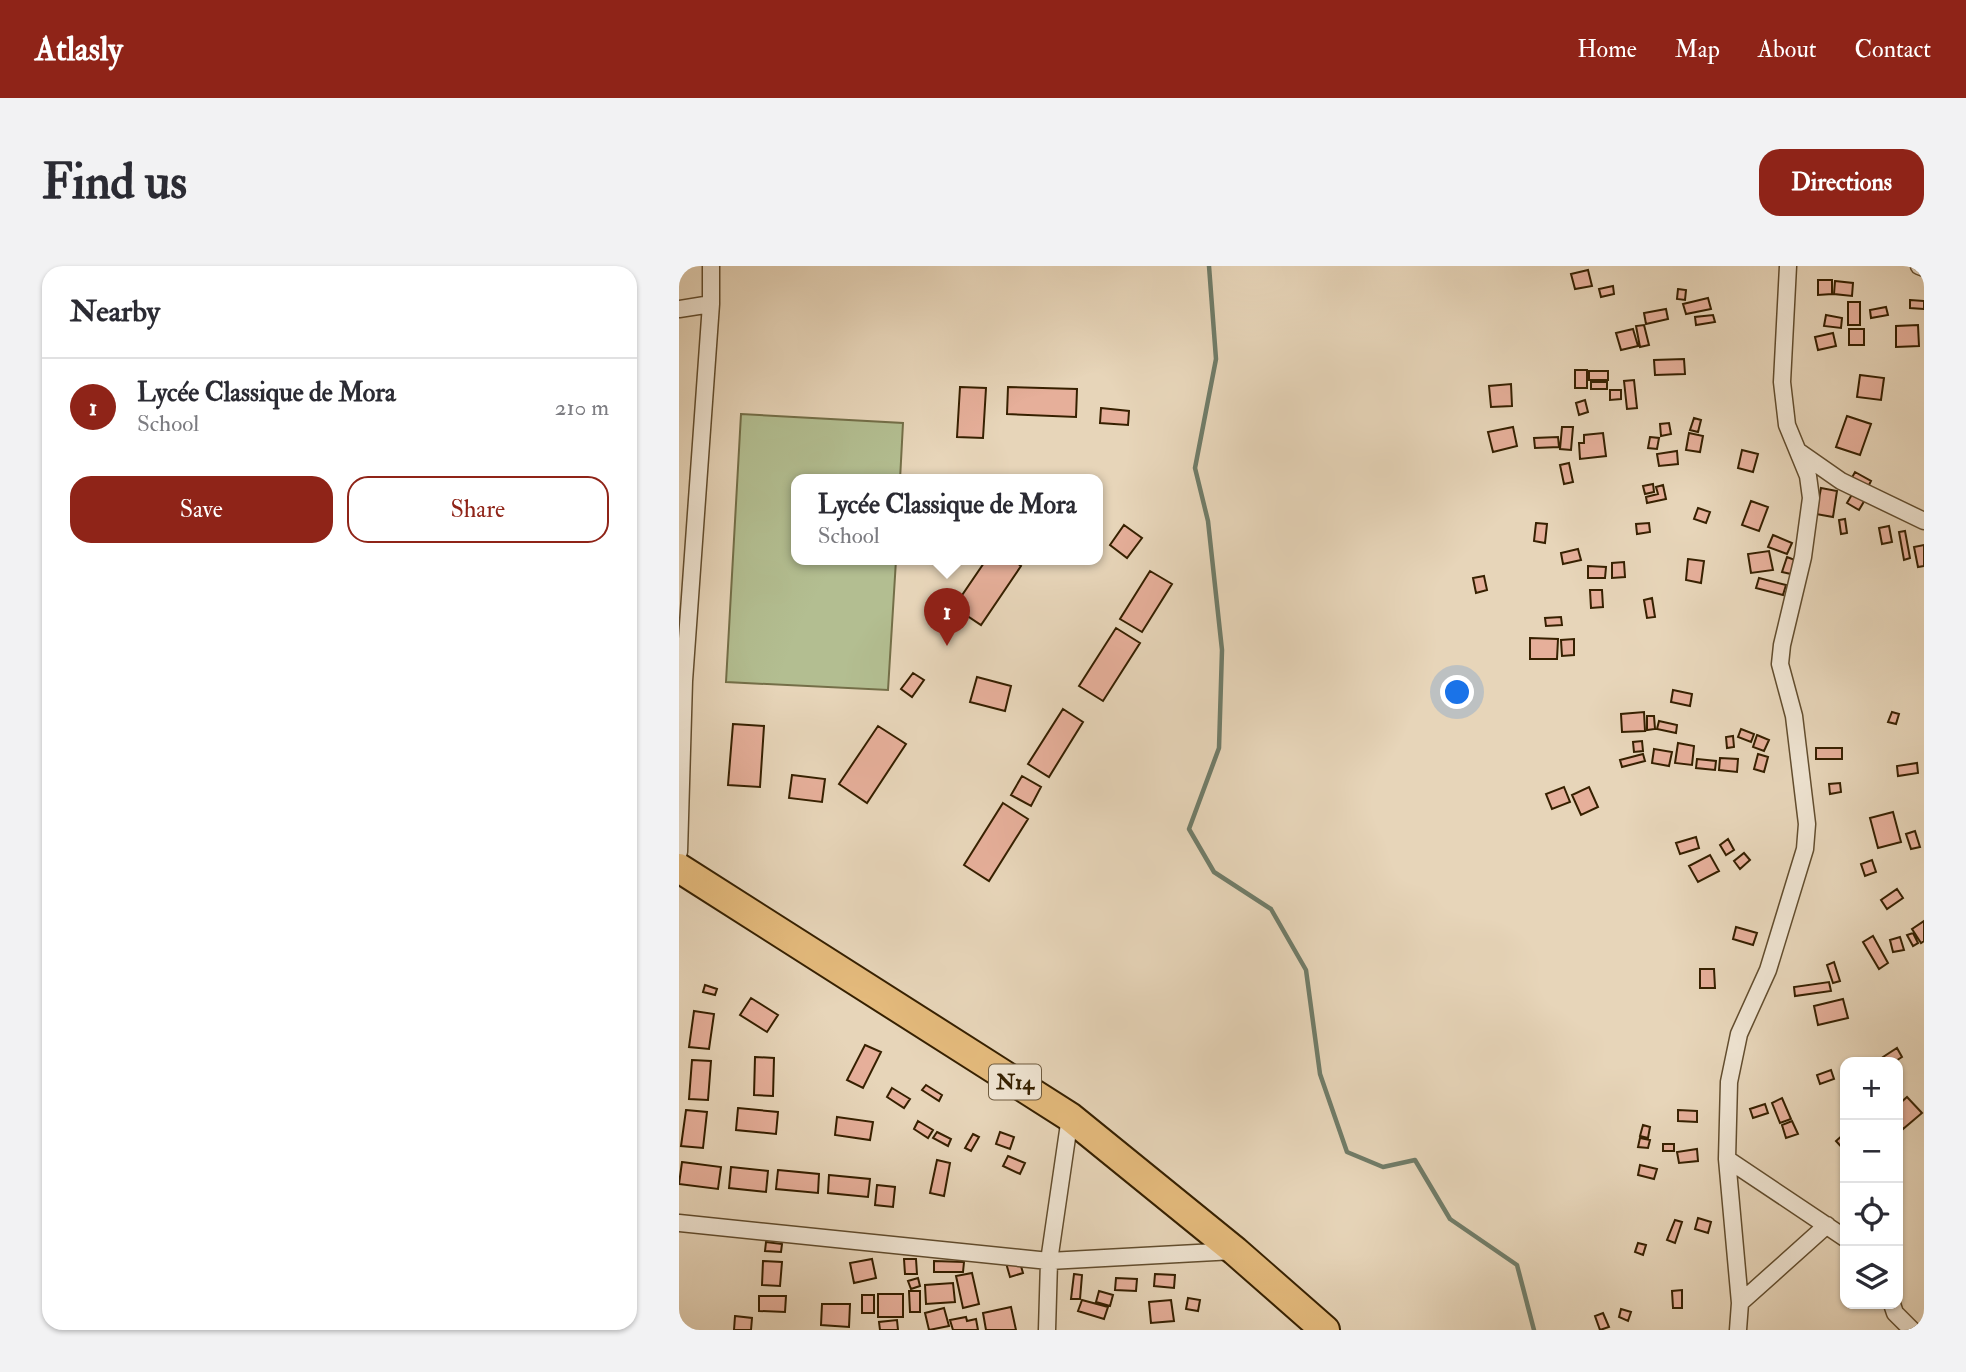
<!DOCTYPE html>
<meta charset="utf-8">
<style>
:root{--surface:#fff;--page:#f2f2f3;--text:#2b2b33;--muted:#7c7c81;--line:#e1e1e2;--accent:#8f2418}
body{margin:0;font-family:"IM FELL Double Pica",serif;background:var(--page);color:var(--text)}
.controls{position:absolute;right:21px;bottom:21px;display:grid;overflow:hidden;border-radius:14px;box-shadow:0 2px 5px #0004}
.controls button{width:63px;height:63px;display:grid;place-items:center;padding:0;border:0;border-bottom:2px solid var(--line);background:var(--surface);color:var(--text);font:35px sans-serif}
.you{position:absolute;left:779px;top:427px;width:24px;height:24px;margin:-18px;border:5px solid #fff;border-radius:50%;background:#1a73e8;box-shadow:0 0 0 10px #1a73e833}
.badge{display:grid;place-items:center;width:46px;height:46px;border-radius:50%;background:var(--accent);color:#fff;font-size:23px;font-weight:700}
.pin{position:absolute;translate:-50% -58px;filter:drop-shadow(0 2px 4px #0008)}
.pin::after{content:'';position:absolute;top:37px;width:24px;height:21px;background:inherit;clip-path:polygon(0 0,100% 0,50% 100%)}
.popup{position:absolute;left:112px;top:208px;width:312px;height:91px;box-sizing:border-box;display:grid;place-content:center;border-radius:14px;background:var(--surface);filter:drop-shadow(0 2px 5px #0005);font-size:23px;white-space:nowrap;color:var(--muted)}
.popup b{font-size:26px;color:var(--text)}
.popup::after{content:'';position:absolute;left:50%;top:100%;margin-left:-14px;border:14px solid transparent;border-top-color:var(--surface)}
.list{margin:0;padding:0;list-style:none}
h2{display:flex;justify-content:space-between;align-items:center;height:91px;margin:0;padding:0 28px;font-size:30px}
h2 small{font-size:23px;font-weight:400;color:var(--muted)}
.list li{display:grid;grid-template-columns:46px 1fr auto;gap:21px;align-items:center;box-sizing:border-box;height:98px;padding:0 28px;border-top:2px solid var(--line)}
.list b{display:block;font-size:26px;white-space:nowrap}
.list p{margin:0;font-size:23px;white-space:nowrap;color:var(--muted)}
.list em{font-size:23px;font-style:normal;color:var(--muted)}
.actions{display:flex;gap:14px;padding:21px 28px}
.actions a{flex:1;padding:16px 0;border:2px solid var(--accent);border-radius:21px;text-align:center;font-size:24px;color:var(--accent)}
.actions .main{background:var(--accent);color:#fff}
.icon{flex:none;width:38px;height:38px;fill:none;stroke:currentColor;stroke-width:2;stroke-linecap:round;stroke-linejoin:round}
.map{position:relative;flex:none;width:1245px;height:1064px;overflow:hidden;border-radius:21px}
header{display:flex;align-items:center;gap:42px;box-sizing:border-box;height:98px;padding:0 35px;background:var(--accent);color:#fff}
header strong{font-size:33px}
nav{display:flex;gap:38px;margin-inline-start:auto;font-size:24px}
.intro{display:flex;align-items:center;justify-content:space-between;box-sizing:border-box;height:168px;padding:0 42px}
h1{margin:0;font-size:49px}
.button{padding:18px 32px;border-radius:21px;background:var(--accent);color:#fff;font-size:24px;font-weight:700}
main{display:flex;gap:42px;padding:0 42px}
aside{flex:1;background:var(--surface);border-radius:21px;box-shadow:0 2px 5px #0004}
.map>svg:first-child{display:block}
.green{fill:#b3be91;stroke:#746f48;stroke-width:2}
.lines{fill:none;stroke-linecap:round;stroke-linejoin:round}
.stream{stroke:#707c68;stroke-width:4.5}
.building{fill:#e6af9a;stroke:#362000;stroke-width:2}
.minor-casing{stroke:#624d2e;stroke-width:19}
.trunk-casing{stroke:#362000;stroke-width:32}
.minor{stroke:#efe4d2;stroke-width:16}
.trunk{stroke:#e4ba7c;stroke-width:28}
.labels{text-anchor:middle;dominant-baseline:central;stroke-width:6;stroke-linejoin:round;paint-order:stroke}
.shield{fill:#efe4d2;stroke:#6e5b3f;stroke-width:2}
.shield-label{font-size:21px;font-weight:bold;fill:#362000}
</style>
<header>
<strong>Atlasly</strong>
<nav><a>Home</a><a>Map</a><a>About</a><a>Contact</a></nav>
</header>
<div class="intro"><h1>Find us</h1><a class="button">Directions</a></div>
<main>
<aside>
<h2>Nearby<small></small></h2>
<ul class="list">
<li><span class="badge">1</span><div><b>Lycée Classique de Mora</b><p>School</p></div><em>210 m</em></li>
</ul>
<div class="actions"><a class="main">Save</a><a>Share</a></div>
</aside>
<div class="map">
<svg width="1245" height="1064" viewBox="0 0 1245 1064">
<rect width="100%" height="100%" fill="#e7d5b9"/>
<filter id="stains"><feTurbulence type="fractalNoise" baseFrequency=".00286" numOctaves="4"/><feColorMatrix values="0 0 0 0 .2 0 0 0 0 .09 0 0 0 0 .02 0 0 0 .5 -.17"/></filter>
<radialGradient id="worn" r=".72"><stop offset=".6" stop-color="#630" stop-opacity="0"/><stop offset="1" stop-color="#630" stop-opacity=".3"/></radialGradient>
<path class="green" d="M 62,148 L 224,157 L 221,214 L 118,214 L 118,294 L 217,294 L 209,424 L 47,416 Z"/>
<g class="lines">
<path class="stream" d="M 530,0 L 537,93 L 516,202 L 529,255 L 543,384 L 540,482 L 510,563 L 535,606 L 592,643 L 627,704 L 641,808 L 668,886 L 704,901 L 736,894 L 771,953 L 838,999 L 855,1064"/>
</g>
<path class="building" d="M 909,4 L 913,20 L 896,23 L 892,8 Z
M 1139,14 L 1153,14 L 1153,28 L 1139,29 Z
M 1156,15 L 1174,17 L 1173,30 L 1155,28 Z
M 934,20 L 935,28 L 922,31 L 920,23 Z
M 999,23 L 1007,24 L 1006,34 L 998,33 Z
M 1029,32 L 1032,43 L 1007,48 L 1004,38 Z
M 1231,34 L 1245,35 L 1245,43 L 1231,42 Z
M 1169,36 L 1181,36 L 1181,59 L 1169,59 Z
M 1207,41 L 1209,49 L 1192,52 L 1191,44 Z
M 987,43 L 989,53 L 967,58 L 965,47 Z
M 1034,49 L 1036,56 L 1017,59 L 1016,51 Z
M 1147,49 L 1163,52 L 1162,62 L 1145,60 Z
M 965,59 L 970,79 L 961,81 L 957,60 Z
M 1239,59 L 1240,80 L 1217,81 L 1217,60 Z
M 954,63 L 959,80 L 942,84 L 937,67 Z
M 1170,63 L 1185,63 L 1185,79 L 1170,79 Z
M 1154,67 L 1157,80 L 1139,84 L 1136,71 Z
M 1005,93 L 1006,108 L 976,109 L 975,94 Z
M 896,104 L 908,104 L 908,122 L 896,122 Z
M 910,105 L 929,105 L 929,114 L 910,114 Z
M 1181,109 L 1205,112 L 1202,134 L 1178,131 Z
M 955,114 L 958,142 L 948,143 L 945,115 Z
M 912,116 L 928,116 L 928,123 L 912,123 Z
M 832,118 L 833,140 L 812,141 L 810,120 Z
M 281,121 L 307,122 L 304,172 L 278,171 Z
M 329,121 L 398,123 L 397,151 L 328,148 Z
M 931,124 L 942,124 L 942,133 L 931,134 Z
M 906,134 L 909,146 L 900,149 L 897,137 Z
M 422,142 L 450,145 L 449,159 L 421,157 Z
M 1168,150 L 1192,158 L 1181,189 L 1157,181 Z
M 1015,152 L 1022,154 L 1019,166 L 1011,164 Z
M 990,157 L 992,168 L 982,170 L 981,158 Z
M 834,161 L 838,180 L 814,186 L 809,166 Z
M 883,161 L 894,161 L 892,184 L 881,183 Z
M 924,167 L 927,190 L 901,193 L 900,177 L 905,177 L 905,169 Z
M 1010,167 L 1024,170 L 1021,186 L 1007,184 Z
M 879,171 L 880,181 L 856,182 L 855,172 Z
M 971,171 L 980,172 L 978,183 L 969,182 Z
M 1063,184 L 1079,188 L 1074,206 L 1059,202 Z
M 998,185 L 999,198 L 980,200 L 978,188 Z
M 890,197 L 894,216 L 885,218 L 881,199 Z
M 1176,206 L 1192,215 L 1187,225 L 1170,217 Z
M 974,218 L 975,226 L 966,228 L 964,220 Z
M 984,219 L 987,233 L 968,237 L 967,231 L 979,228 L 977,221 Z
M 1142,222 L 1158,225 L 1154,251 L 1137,248 Z
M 1175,225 L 1187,232 L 1180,244 L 1168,237 Z
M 1072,235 L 1089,241 L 1080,265 L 1063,259 Z
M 1019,242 L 1031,246 L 1027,257 L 1015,253 Z
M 1166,253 L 1168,267 L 1162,268 L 1160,254 Z
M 857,257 L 868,258 L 866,277 L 855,275 Z
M 970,257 L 971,266 L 958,268 L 957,258 Z
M 445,259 L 463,272 L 448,292 L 431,279 Z
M 1210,260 L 1213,276 L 1203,278 L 1200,262 Z
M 1226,265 L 1231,292 L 1225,294 L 1220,266 Z
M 1094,269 L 1113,277 L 1108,288 L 1089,281 Z
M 1245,279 L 1245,300 L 1239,301 L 1235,281 Z
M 899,283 L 902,294 L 884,298 L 882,287 Z
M 1090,285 L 1094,304 L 1072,307 L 1069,288 Z
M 1108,291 L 1116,294 L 1112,308 L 1103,306 Z
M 1009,293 L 1025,295 L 1022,317 L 1007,314 Z
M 307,294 L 334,294 L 342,300 L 302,359 L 275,341 Z
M 945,296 L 946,311 L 933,312 L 933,297 Z
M 909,300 L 927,301 L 926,312 L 909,312 Z
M 471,305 L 493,318 L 463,366 L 441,353 Z
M 805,310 L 808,324 L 797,327 L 794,312 Z
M 1080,312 L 1107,319 L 1104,329 L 1077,322 Z
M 911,324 L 923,324 L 924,341 L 912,342 Z
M 973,332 L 976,351 L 968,352 L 965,334 Z
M 882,351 L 883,359 L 867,360 L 866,352 Z
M 437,362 L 461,377 L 424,435 L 400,420 Z
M 851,372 L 879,373 L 878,393 L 851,393 Z
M 895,373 L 895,389 L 883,390 L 882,374 Z
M 234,407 L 245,414 L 233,431 L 222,423 Z
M 298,411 L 332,420 L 326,445 L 291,436 Z
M 994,424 L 1013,428 L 1011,440 L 992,436 Z
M 384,443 L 404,456 L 370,511 L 349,498 Z
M 965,446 L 966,465 L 943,466 L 942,448 Z
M 1213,446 L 1220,448 L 1217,458 L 1209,456 Z
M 968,450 L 975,450 L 976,463 L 968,464 Z
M 980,455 L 998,459 L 997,467 L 978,463 Z
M 54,458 L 85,460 L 81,521 L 49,519 Z
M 199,460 L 227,478 L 188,537 L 160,518 Z
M 1062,463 L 1075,468 L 1072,476 L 1059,471 Z
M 1078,469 L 1090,474 L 1085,485 L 1074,481 Z
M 1054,470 L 1055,481 L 1048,482 L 1047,471 Z
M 963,475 L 964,485 L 955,486 L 954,476 Z
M 999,477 L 1015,480 L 1013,499 L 996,497 Z
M 1137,482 L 1163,482 L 1163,493 L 1137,493 Z
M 975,483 L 993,486 L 990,500 L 973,497 Z
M 964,488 L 966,495 L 943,501 L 941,494 Z
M 1079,488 L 1089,491 L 1085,506 L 1075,503 Z
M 1041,492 L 1059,493 L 1058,506 L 1040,504 Z
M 1018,493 L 1037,495 L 1036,504 L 1017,502 Z
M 1238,497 L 1239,507 L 1219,510 L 1218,500 Z
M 113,509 L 146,513 L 143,536 L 110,532 Z
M 343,510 L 362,521 L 352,540 L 332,529 Z
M 1161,517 L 1162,526 L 1151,528 L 1150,518 Z
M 885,521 L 891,536 L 873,543 L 867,528 Z
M 910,521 L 919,541 L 902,549 L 893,529 Z
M 324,537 L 349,553 L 310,615 L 285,599 Z
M 1214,546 L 1222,576 L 1199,582 L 1191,552 Z
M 1236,565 L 1241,581 L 1232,583 L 1227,568 Z
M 1017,571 L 1020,582 L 1001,588 L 997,577 Z
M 1049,573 L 1055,584 L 1047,589 L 1041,579 Z
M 1065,587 L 1071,594 L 1061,603 L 1055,595 Z
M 1031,589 L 1040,605 L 1019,616 L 1010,600 Z
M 1193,594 L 1197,606 L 1186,610 L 1182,598 Z
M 1218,623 L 1224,632 L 1208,643 L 1202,634 Z
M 1245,655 L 1245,675 L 1242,677 L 1233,663 Z
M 1057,661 L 1078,667 L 1074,679 L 1054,673 Z
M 1234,667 L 1239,677 L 1234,680 L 1228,669 Z
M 1194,670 L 1209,697 L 1200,703 L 1184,676 Z
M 1221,671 L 1225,684 L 1214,686 L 1211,674 Z
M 1155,696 L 1161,715 L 1154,717 L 1148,699 Z
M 1021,703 L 1035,703 L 1036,722 L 1021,722 Z
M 1150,716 L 1152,725 L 1116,730 L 1115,721 Z
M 26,719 L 38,723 L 36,729 L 24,726 Z
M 72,732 L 99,749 L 88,766 L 61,749 Z
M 1164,733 L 1169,752 L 1139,759 L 1135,740 Z
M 15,745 L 35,748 L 30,783 L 10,781 Z
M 186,779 L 202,786 L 184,822 L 168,814 Z
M 1218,782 L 1223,791 L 1215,796 L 1207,796 L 1204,791 Z
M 76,791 L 95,792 L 94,830 L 75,829 Z
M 13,794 L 32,795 L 29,834 L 10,833 Z
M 1152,804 L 1155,813 L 1141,818 L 1138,809 Z
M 247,819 L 263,829 L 260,835 L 243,824 Z
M 213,822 L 231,833 L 225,842 L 208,831 Z
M 1228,831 L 1243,847 L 1224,863 L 1219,857 L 1219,839 Z
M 1103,832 L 1112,853 L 1101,857 L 1093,837 Z
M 1086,838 L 1089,847 L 1074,852 L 1071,843 Z
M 59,842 L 99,846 L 97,868 L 57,864 Z
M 7,844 L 28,846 L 24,882 L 2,880 Z
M 999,844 L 1018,845 L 1018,856 L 999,855 Z
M 158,851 L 194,856 L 191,874 L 156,869 Z
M 239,855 L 254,864 L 249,872 L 235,863 Z
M 1113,855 L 1119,868 L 1107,872 L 1103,859 Z
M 964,859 L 971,861 L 969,872 L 961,870 Z
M 258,866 L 272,873 L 269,880 L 254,872 Z
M 321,866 L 335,871 L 331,883 L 317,878 Z
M 1166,867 L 1166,885 L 1157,875 Z
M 294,868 L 300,871 L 292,885 L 286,882 Z
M 961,872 L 971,874 L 969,882 L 959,881 Z
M 984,878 L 995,878 L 995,885 L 984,885 Z
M 1018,883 L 1019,895 L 1000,897 L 998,886 Z
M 329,890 L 346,897 L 341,908 L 324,900 Z
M 258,894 L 271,897 L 265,930 L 251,927 Z
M 3,896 L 42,901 L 39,923 L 0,918 Z
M 961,899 L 978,903 L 975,913 L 959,909 Z
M 52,901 L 89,905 L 87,926 L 50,922 Z
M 99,904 L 140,908 L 139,927 L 97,923 Z
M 150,909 L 191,913 L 189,931 L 149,927 Z
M 198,919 L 216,921 L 214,941 L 196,939 Z
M 1019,952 L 1032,956 L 1029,967 L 1016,963 Z
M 996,954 L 1003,956 L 996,977 L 988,974 Z
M 87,976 L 103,978 L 102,986 L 86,985 Z
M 959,977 L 967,979 L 964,989 L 956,986 Z
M 193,993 L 197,1012 L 175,1017 L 171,997 Z
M 225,993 L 237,993 L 238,1008 L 226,1008 Z
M 340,993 L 344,1007 L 331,1011 L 327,997 Z
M 84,995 L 103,996 L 101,1020 L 83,1019 Z
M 255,995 L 285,996 L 284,1006 L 255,1006 Z
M 293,1007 L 300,1038 L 284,1042 L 277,1010 Z
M 395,1008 L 403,1009 L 401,1033 L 392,1033 Z
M 476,1008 L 496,1009 L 495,1022 L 475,1020 Z
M 239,1012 L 241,1020 L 232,1023 L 229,1015 Z
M 437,1012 L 458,1013 L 457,1025 L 436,1024 Z
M 274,1017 L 276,1036 L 247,1038 L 246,1019 Z
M 1003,1024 L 1003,1042 L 994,1042 L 993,1025 Z
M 230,1025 L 241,1025 L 241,1046 L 231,1046 Z
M 420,1025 L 434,1029 L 431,1040 L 417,1036 Z
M 199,1028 L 224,1028 L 224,1051 L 199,1051 Z
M 183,1029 L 195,1029 L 195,1047 L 183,1047 Z
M 80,1030 L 107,1030 L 106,1046 L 80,1045 Z
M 509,1032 L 521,1034 L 519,1045 L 507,1043 Z
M 403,1034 L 429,1041 L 425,1053 L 399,1045 Z
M 492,1034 L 495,1055 L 472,1057 L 470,1036 Z
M 143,1038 L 171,1038 L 170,1061 L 142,1059 Z
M 332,1041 L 337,1064 L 307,1064 L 304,1047 Z
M 265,1042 L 270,1060 L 250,1064 L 246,1047 Z
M 942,1043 L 952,1046 L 949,1055 L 940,1051 Z
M 924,1047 L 930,1061 L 921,1064 L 916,1050 Z
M 56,1050 L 73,1052 L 72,1064 L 55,1064 Z
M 287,1051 L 288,1055 L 297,1053 L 299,1064 L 274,1064 L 271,1054 Z
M 218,1054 L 219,1064 L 201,1064 L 200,1056 Z"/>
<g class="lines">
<g class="minor-casing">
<path id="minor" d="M 1240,0 L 1245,2
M 0,43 L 32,38
M 1119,185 L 1162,215 L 1245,255
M 0,586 L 5,415 L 32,38 L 32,0
M 1048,893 L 1166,972
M 0,957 L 370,995 L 555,985
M 1061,1037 L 1148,959
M 1213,1038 L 1216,1047 L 1233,1064
M 368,1064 L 370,995 L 391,851
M 1059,1064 L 1061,1037 L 1048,893 L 1050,816 L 1060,768 L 1089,704 L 1126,583 L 1128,558 L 1115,450 L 1101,398 L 1103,379 L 1124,291 L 1132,232 L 1129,210 L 1108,159 L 1103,116 L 1109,0"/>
</g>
<g class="trunk-casing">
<path id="trunk" d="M 0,602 L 391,851 L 556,985 L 646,1064"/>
</g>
<use href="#minor" class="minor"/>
<use href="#trunk" class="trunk"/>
</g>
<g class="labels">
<rect class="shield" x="310" y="798.5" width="52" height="35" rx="5"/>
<g class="shield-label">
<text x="336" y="816">N14</text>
</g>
</g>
<rect width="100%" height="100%" filter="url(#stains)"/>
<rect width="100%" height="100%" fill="url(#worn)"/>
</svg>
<div class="controls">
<button>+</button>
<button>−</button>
<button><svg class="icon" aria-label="locate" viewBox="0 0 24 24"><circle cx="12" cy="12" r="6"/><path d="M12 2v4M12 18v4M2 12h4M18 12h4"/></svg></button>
<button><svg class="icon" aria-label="layers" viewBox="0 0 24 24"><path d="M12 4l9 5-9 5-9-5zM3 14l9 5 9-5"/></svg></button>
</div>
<div class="you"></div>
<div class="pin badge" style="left:268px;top:380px">1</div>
<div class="popup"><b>Lycée Classique de Mora</b>School</div>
</div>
</main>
